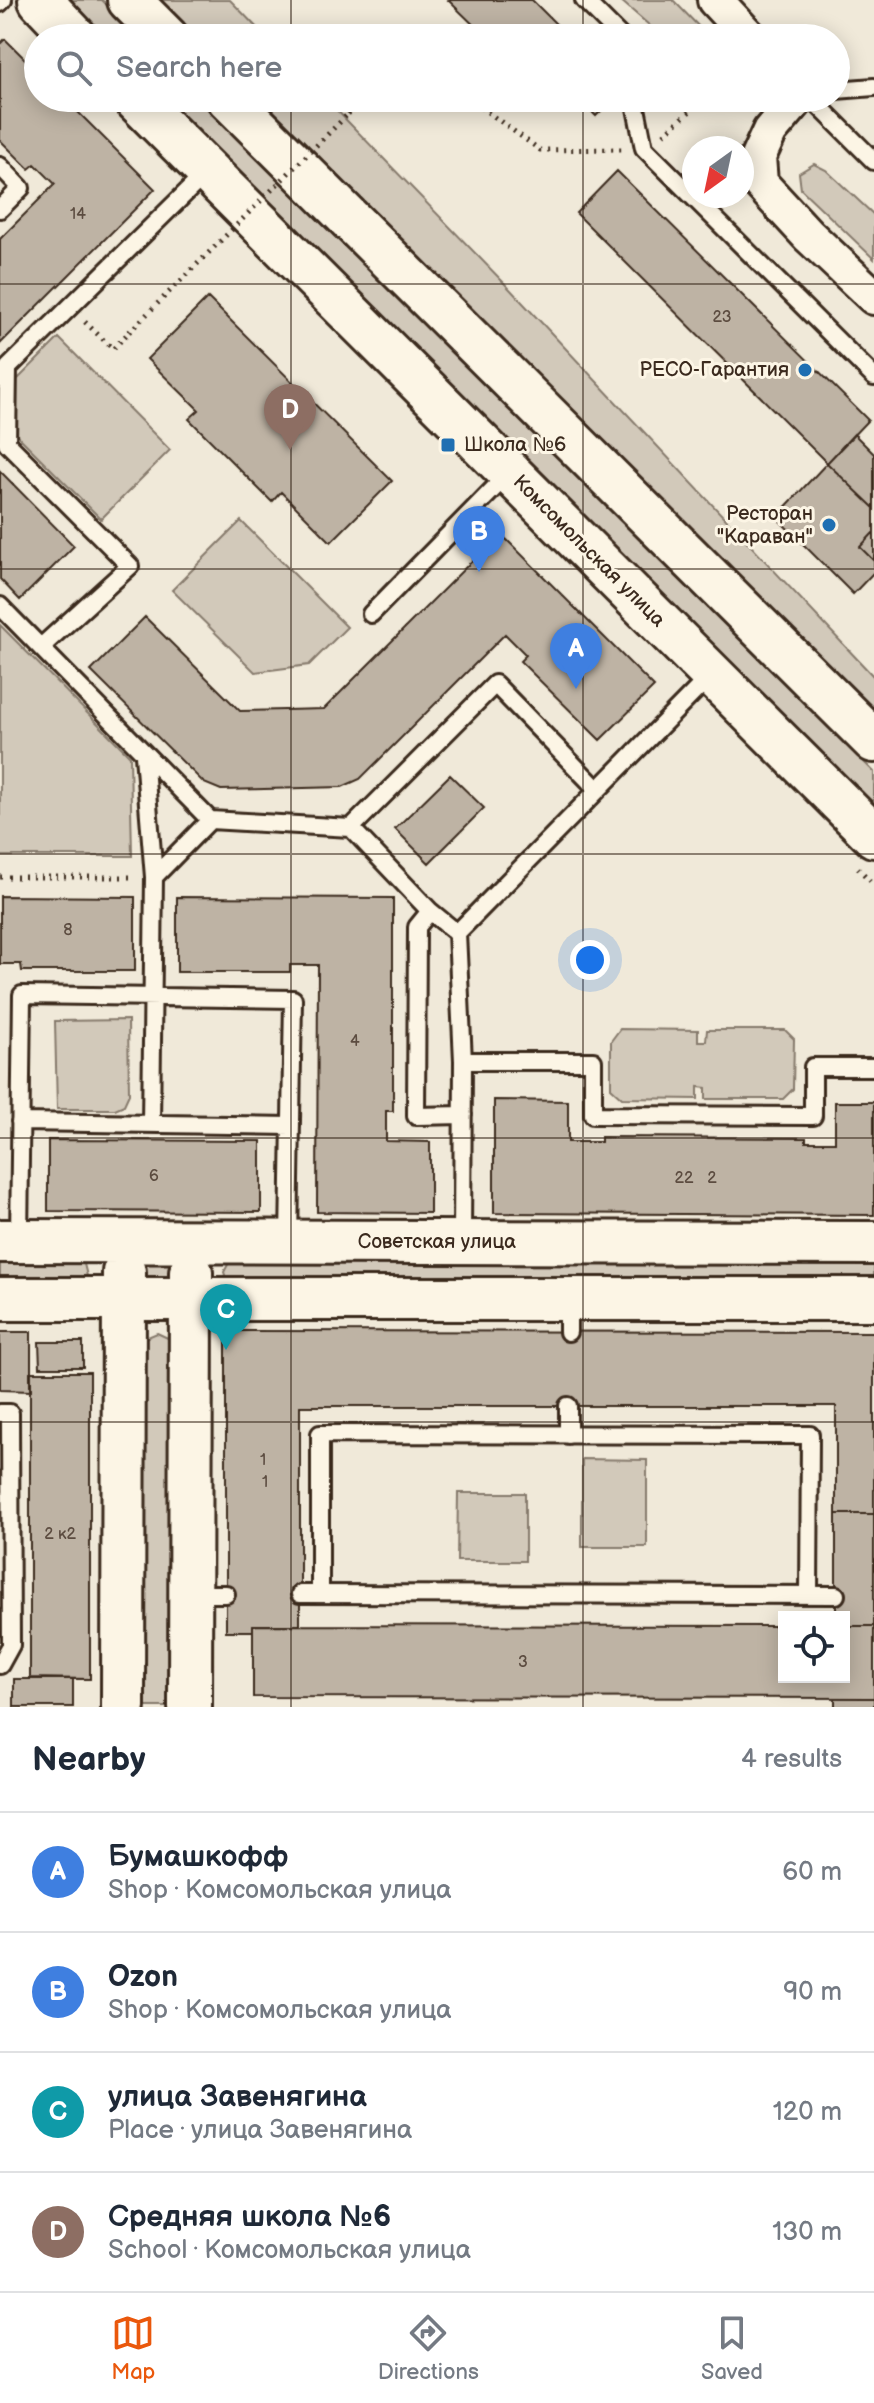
<!DOCTYPE html>
<meta charset="utf-8">
<style>
:root{--surface:#fff;--page:#f2f2f3;--text:#1f2937;--muted:#747a83;--line:#e0e1e3;--accent:#ea580c}
body{margin:0;font-family:"Balsamiq Sans",sans-serif;background:var(--page);color:var(--text)}
.controls{position:absolute;right:24px;bottom:24px;display:grid;overflow:hidden;border-radius:0px;box-shadow:0 4px 20px #0003}
.controls button{width:72px;height:72px;display:grid;place-items:center;padding:0;border:0;border-bottom:2px solid var(--line);background:var(--surface);color:var(--text);font:40px sans-serif}
.compass{position:absolute;left:682px;top:136px;width:72px;height:72px;border-radius:50%;background:var(--surface);box-shadow:0 4px 20px #0003;rotate:213deg}
.you{position:absolute;left:590px;top:960px;width:28px;height:28px;margin:-20px;border:6px solid #fff;border-radius:50%;background:#1a73e8;box-shadow:0 0 0 12px #1a73e833}
.badge{display:grid;place-items:center;width:52px;height:52px;border-radius:50%;background:var(--accent);color:#fff;font-size:26px;font-weight:700}
.pin{position:absolute;translate:-50% -66px;filter:drop-shadow(0 2px 4px #0008)}
.pin::after{content:'';position:absolute;top:42px;width:28px;height:24px;background:inherit;clip-path:polygon(0 0,100% 0,50% 100%)}
.list{margin:0;padding:0;list-style:none}
h2{display:flex;justify-content:space-between;align-items:center;height:104px;margin:0;padding:0 32px;font-size:34px}
h2 small{font-size:26px;font-weight:400;color:var(--muted)}
.list li{display:grid;grid-template-columns:52px 1fr auto;gap:24px;align-items:center;box-sizing:border-box;height:120px;padding:0 32px;border-top:2px solid var(--line)}
.list b{display:block;font-size:30px;white-space:nowrap}
.list p{margin:0;font-size:26px;white-space:nowrap;color:var(--muted)}
.list em{font-size:26px;font-style:normal;color:var(--muted)}
.icon{flex:none;width:44px;height:44px;fill:none;stroke:currentColor;stroke-width:2;stroke-linecap:round;stroke-linejoin:round}
.map{position:relative;flex:none;width:874px;height:1707px;overflow:hidden}
.search{position:absolute;background:var(--surface);box-shadow:0 4px 20px #0003;left:24px;right:24px;top:24px;height:88px;display:flex;align-items:center;gap:20px;box-sizing:border-box;padding:0 28px;border-radius:44px;color:var(--muted);font-size:30px}
.sheet{height:584px;background:var(--surface)}
nav{display:flex;justify-content:space-around;align-items:center;box-sizing:border-box;height:112px;border-top:2px solid var(--line);background:var(--surface);font-size:22px;color:var(--muted)}
nav a{display:grid;justify-items:center;gap:4px}
nav .on{color:var(--accent)}
.map>svg:first-child{display:block}
.green{fill:#d2c9ba;stroke:#867a6c;stroke-width:2}
.building{fill:#beb3a4;stroke:#3b2a1e;stroke-width:2}
.lines{fill:none;stroke-linecap:round;stroke-linejoin:round}
.service-casing{stroke:#3b2a1e;stroke-width:22}
.minor-casing{stroke:#3b2a1e;stroke-width:40}
.tertiary-casing{stroke:#3b2a1e;stroke-width:48}
.path{stroke:#3b2a1e;stroke-width:5;stroke-dasharray:2 6;stroke-linecap:butt}
.service{stroke:#fcf5e5;stroke-width:16}
.minor{stroke:#fcf5e5;stroke-width:34}
.tertiary{stroke:#fcf5e5;stroke-width:42}
.path-bridge{stroke:#3b2a1e;stroke-width:5;stroke-dasharray:2 6;stroke-linecap:butt}
.grid{fill:none;stroke:#3b2a1e;stroke-width:2;stroke-opacity:0.55}
.poi-dot{fill:#1f6fb2;stroke:#fcf5e5;stroke-width:3}
.labels{text-anchor:middle;dominant-baseline:central;stroke-width:6;stroke-linejoin:round;paint-order:stroke}
.number-label{font-size:16px;fill:#5c4c40}
.poi-label{font-size:20px;fill:#3b2a1e;stroke:#fcf5e5;text-anchor:end}
.street-label{font-size:20px;fill:#3b2a1e;stroke:#fcf5e5}
</style>
<div class="map">
<svg width="874" height="1707" viewBox="0 0 874 1707">
<rect width="100%" height="100%" fill="#f0e9d9"/>
<filter id="ink" filterUnits="userSpaceOnUse"><feTurbulence type="fractalNoise" baseFrequency=".0125" numOctaves="2"/><feDisplacementMap in="SourceGraphic" scale="16" xChannelSelector="R" yChannelSelector="G"/><feConvolveMatrix kernelMatrix="1 2 1 2 8 2 1 2 1" color-interpolation-filters="sRGB"/></filter>
<g filter="url(#ink)">
<path class="green" d="M 63,0 L 102,0 L 140,38 L 101,38 Z
M 159,0 L 230,0 L 267,38 L 198,38 Z
M 620,0 L 673,0 L 710,38 L 664,38 Z
M 161,98 L 200,98 L 874,772 L 874,813 Z
M 258,98 L 325,98 L 507,286 L 874,677 L 874,711 Z
M 814,164 L 826,170 L 874,215 L 874,259 L 801,189 L 799,173 Z
M 59,338 L 170,450 L 101,519 L 17,435 L 17,380 Z
M 241,521 L 347,627 L 309,665 L 255,672 L 172,590 Z
M 0,625 L 130,756 L 132,856 L 0,856 Z
M 128,1020 L 129,1094 L 124,1105 L 115,1109 L 57,1109 L 55,1021 Z
M 620,1029 L 698,1030 L 698,1041 L 706,1041 L 707,1030 L 785,1030 L 794,1039 L 793,1089 L 783,1099 L 706,1099 L 706,1088 L 698,1087 L 698,1099 L 622,1098 L 611,1088 L 611,1041 Z
M 0,1255 L 83,1260 L 87,1276 L 84,1282 L 0,1287 Z
M 171,1255 L 183,1274 L 150,1287 L 136,1263 Z
M 874,1257 L 874,1290 L 226,1278 L 224,1272 L 231,1259 Z
M 157,1333 L 172,1340 L 174,1707 L 139,1707 L 143,1339 Z
M 582,1459 L 647,1460 L 647,1547 L 582,1547 Z
M 458,1493 L 525,1493 L 525,1561 L 457,1561 Z"/>
<path class="building" d="M 448,0 L 532,0 L 570,38 L 487,38 Z
M 5,39 L 38,72 L 38,98 L 64,98 L 155,189 L 0,344 L 0,239 L 55,184 L 35,164 L 29,169 L 0,140 L 0,44 Z
M 547,98 L 567,98 L 557,108 Z
M 578,98 L 614,98 L 596,116 Z
M 617,171 L 868,420 L 827,463 L 576,213 Z
M 208,298 L 392,481 L 331,542 L 281,492 L 272,502 L 189,419 L 199,410 L 147,359 Z
M 854,434 L 874,454 L 874,508 L 827,463 Z
M 827,463 L 874,508 L 874,532 L 860,547 L 874,561 L 874,572 L 853,594 L 776,517 Z
M 0,471 L 74,546 L 20,600 L 0,579 Z
M 874,532 L 874,561 L 860,547 Z
M 500,533 L 654,687 L 600,740 L 520,661 L 526,655 L 505,634 L 360,779 L 342,787 L 221,790 L 204,783 L 91,671 L 145,617 L 240,711 L 324,709 Z
M 450,775 L 484,808 L 429,863 L 395,829 Z
M 0,896 L 135,897 L 135,971 L 22,971 L 21,964 L 0,964 Z
M 177,897 L 393,898 L 393,1111 L 386,1111 L 386,1141 L 430,1142 L 430,1213 L 317,1212 L 318,965 L 290,965 L 290,972 L 177,972 Z
M 494,1100 L 568,1101 L 568,1142 L 601,1142 L 601,1137 L 806,1138 L 806,1142 L 835,1142 L 835,1102 L 874,1102 L 874,1215 L 494,1213 Z
M 48,1140 L 261,1141 L 261,1212 L 48,1211 Z
M 226,1331 L 874,1332 L 874,1514 L 836,1514 L 836,1406 L 300,1406 L 300,1625 L 253,1625 L 253,1631 L 226,1631 Z
M 0,1332 L 31,1332 L 31,1391 L 0,1390 Z
M 39,1342 L 83,1342 L 83,1367 L 40,1367 Z
M 30,1372 L 90,1372 L 90,1679 L 30,1678 Z
M 836,1514 L 874,1514 L 874,1626 L 844,1626 L 844,1617 L 836,1617 Z
M 253,1625 L 784,1626 L 784,1677 L 844,1677 L 844,1626 L 874,1626 L 874,1698 L 253,1697 Z
M 14,1679 L 73,1679 L 73,1707 L 14,1707 Z
M 835,1698 L 874,1698 L 874,1707 L 835,1707 Z"/>
<g class="lines">
<g class="service-casing">
<path id="service" d="M 584,0 L 622,38
M 0,3 L 3,0
M 836,90 L 874,87
M 634,98 L 644,148 L 874,377
M 811,98 L 874,161
M 0,166 L 21,188 L 0,209
M 0,606 L 210,820 L 351,828 L 430,911 L 457,933 L 463,1061 L 462,1240
M 371,614 L 510,472
M 41,647 L 130,566 L 7,443 L 8,368 L 206,173
M 144,755 L 154,877 L 151,1124
M 351,828 L 495,684 L 596,788
M 154,877 L 210,820
M 430,911 L 417,927 L 416,1116 L 463,1115
M 457,933 L 711,675
M 463,1061 L 593,1061 L 593,1115 L 813,1116 L 813,1067 L 874,1067
M 20,1122 L 291,1126
M 19,1239 L 22,995 L 293,999 L 289,1241
M 568,1332 L 568,1300
M 0,1413 L 10,1413 L 11,1645 L 0,1665
M 568,1435 L 568,1406
M 192,1594 L 226,1594
M 300,1594 L 836,1595
M 320,1594 L 320,1434 L 810,1435 L 809,1595"/>
</g>
<g class="minor-casing">
<path id="minor" d="M 715,0 L 750,38
M 798,98 L 770,131 L 758,157 L 760,183 L 808,235 L 874,297"/>
</g>
<g class="tertiary-casing">
<path id="tertiary" d="M 40,0 L 76,38
M 129,0 L 167,38
M 134,98 L 874,836
M 228,98 L 874,741
M 0,1241 L 874,1243
M 0,1299 L 874,1299
M 123,1707 L 124,1272
M 190,1707 L 191,1272"/>
</g>
<path class="path" d="M 468,98 L 540,150 L 622,149
M 348,114 L 362,98
M 664,134 L 705,98
M 85,322 L 113,349 L 129,332
M 858,868 L 874,885
M 0,877 L 131,877"/>
<use href="#service" class="service"/>
<use href="#minor" class="minor"/>
<use href="#tertiary" class="tertiary"/>
<path class="path-bridge" d="M 129,332 L 348,114"/>
</g>
</g>
<path class="grid" d="M 291,0 L 291,38M 583,0 L 583,38M 291,98 L 291,1707M 583,98 L 583,1707M 0,284 L 874,284M 0,569 L 874,569M 0,854 L 874,854M 0,1138 L 874,1138M 0,1422 L 874,1422"/>
<g class="poi-dot">
<circle cx="805" cy="370" r="8"/>
<rect x="440" y="437" width="16" height="16" rx="4"/>
<circle cx="829" cy="525" r="8"/>
</g>
<g class="labels">
<g class="number-label">
<text x="78" y="214">14</text>
<text x="722" y="317">23</text>
<text x="68" y="930">8</text>
<text x="355" y="1041">4</text>
<text x="154" y="1176">6</text>
<text x="684" y="1178">22</text>
<text x="712" y="1178">2</text>
<text x="263" y="1460">1</text>
<text x="265" y="1482">1</text>
<text x="60" y="1534">2 к2</text>
<text x="523" y="1662">3</text>
</g>
<g class="poi-label">
<text x="789" y="370">РЕСО-Гарантия</text>
<text x="464" y="445" text-anchor="start">Школа №6</text>
<text x="813" y="514">Ресторан<tspan x="813" dy="23">"Караван"</tspan></text>
</g>
<g class="street-label">
<text transform="translate(589 551) rotate(45)">Комсомольская улица</text>
<text x="437" y="1242">Советская улица</text>
</g>
</g>
</svg>
<div class="controls">
<button><svg class="icon" aria-label="locate" viewBox="0 0 24 24"><circle cx="12" cy="12" r="6"/><path d="M12 2v4M12 18v4M2 12h4M18 12h4"/></svg></button>
</div>
<svg class="compass" viewBox="-18 -18 36 36"><path d="M0-13l5 13h-10z" fill="#e53935"/><path d="M0 13l5-13h-10z" fill="#747a83"/></svg>
<div class="you"></div>
<div class="pin badge" style="left:576px;top:689px;background:#3f7fe0">A</div>
<div class="pin badge" style="left:479px;top:572px;background:#3f7fe0">B</div>
<div class="pin badge" style="left:226px;top:1350px;background:#0f9aa8">C</div>
<div class="pin badge" style="left:290px;top:450px;background:#8d6e63">D</div>
<div class="search"><svg class="icon" aria-label="search" viewBox="0 0 24 24"><circle cx="10" cy="10" r="6"/><path d="M15 15l6 6"/></svg>Search here</div>
</div>
<section class="sheet">
<h2>Nearby<small>4 results</small></h2>
<ul class="list">
<li><span class="badge" style="background:#3f7fe0">A</span><div><b>Бумашкофф</b><p>Shop · Комсомольская улица</p></div><em>60 m</em></li>
<li><span class="badge" style="background:#3f7fe0">B</span><div><b>Ozon</b><p>Shop · Комсомольская улица</p></div><em>90 m</em></li>
<li><span class="badge" style="background:#0f9aa8">C</span><div><b>улица Завенягина</b><p>Place · улица Завенягина</p></div><em>120 m</em></li>
<li><span class="badge" style="background:#8d6e63">D</span><div><b>Средняя школа №6</b><p>School · Комсомольская улица</p></div><em>130 m</em></li>
</ul>
</section>
<nav>
<a class="on"><svg class="icon" aria-label="map" viewBox="0 0 24 24"><path d="M3 6l6-2 6 2 6-2v14l-6 2-6-2-6 2zM9 4v14M15 6v14"/></svg>Map</a>
<a><svg class="icon" aria-label="directions" viewBox="0 0 24 24"><path d="M12 3l9 9-9 9-9-9zM9 14v-3h6M13 9l2 2-2 2"/></svg>Directions</a>
<a><svg class="icon" aria-label="saved" viewBox="0 0 24 24"><path d="M7 4h10v16l-5-4-5 4z"/></svg>Saved</a>
</nav>
